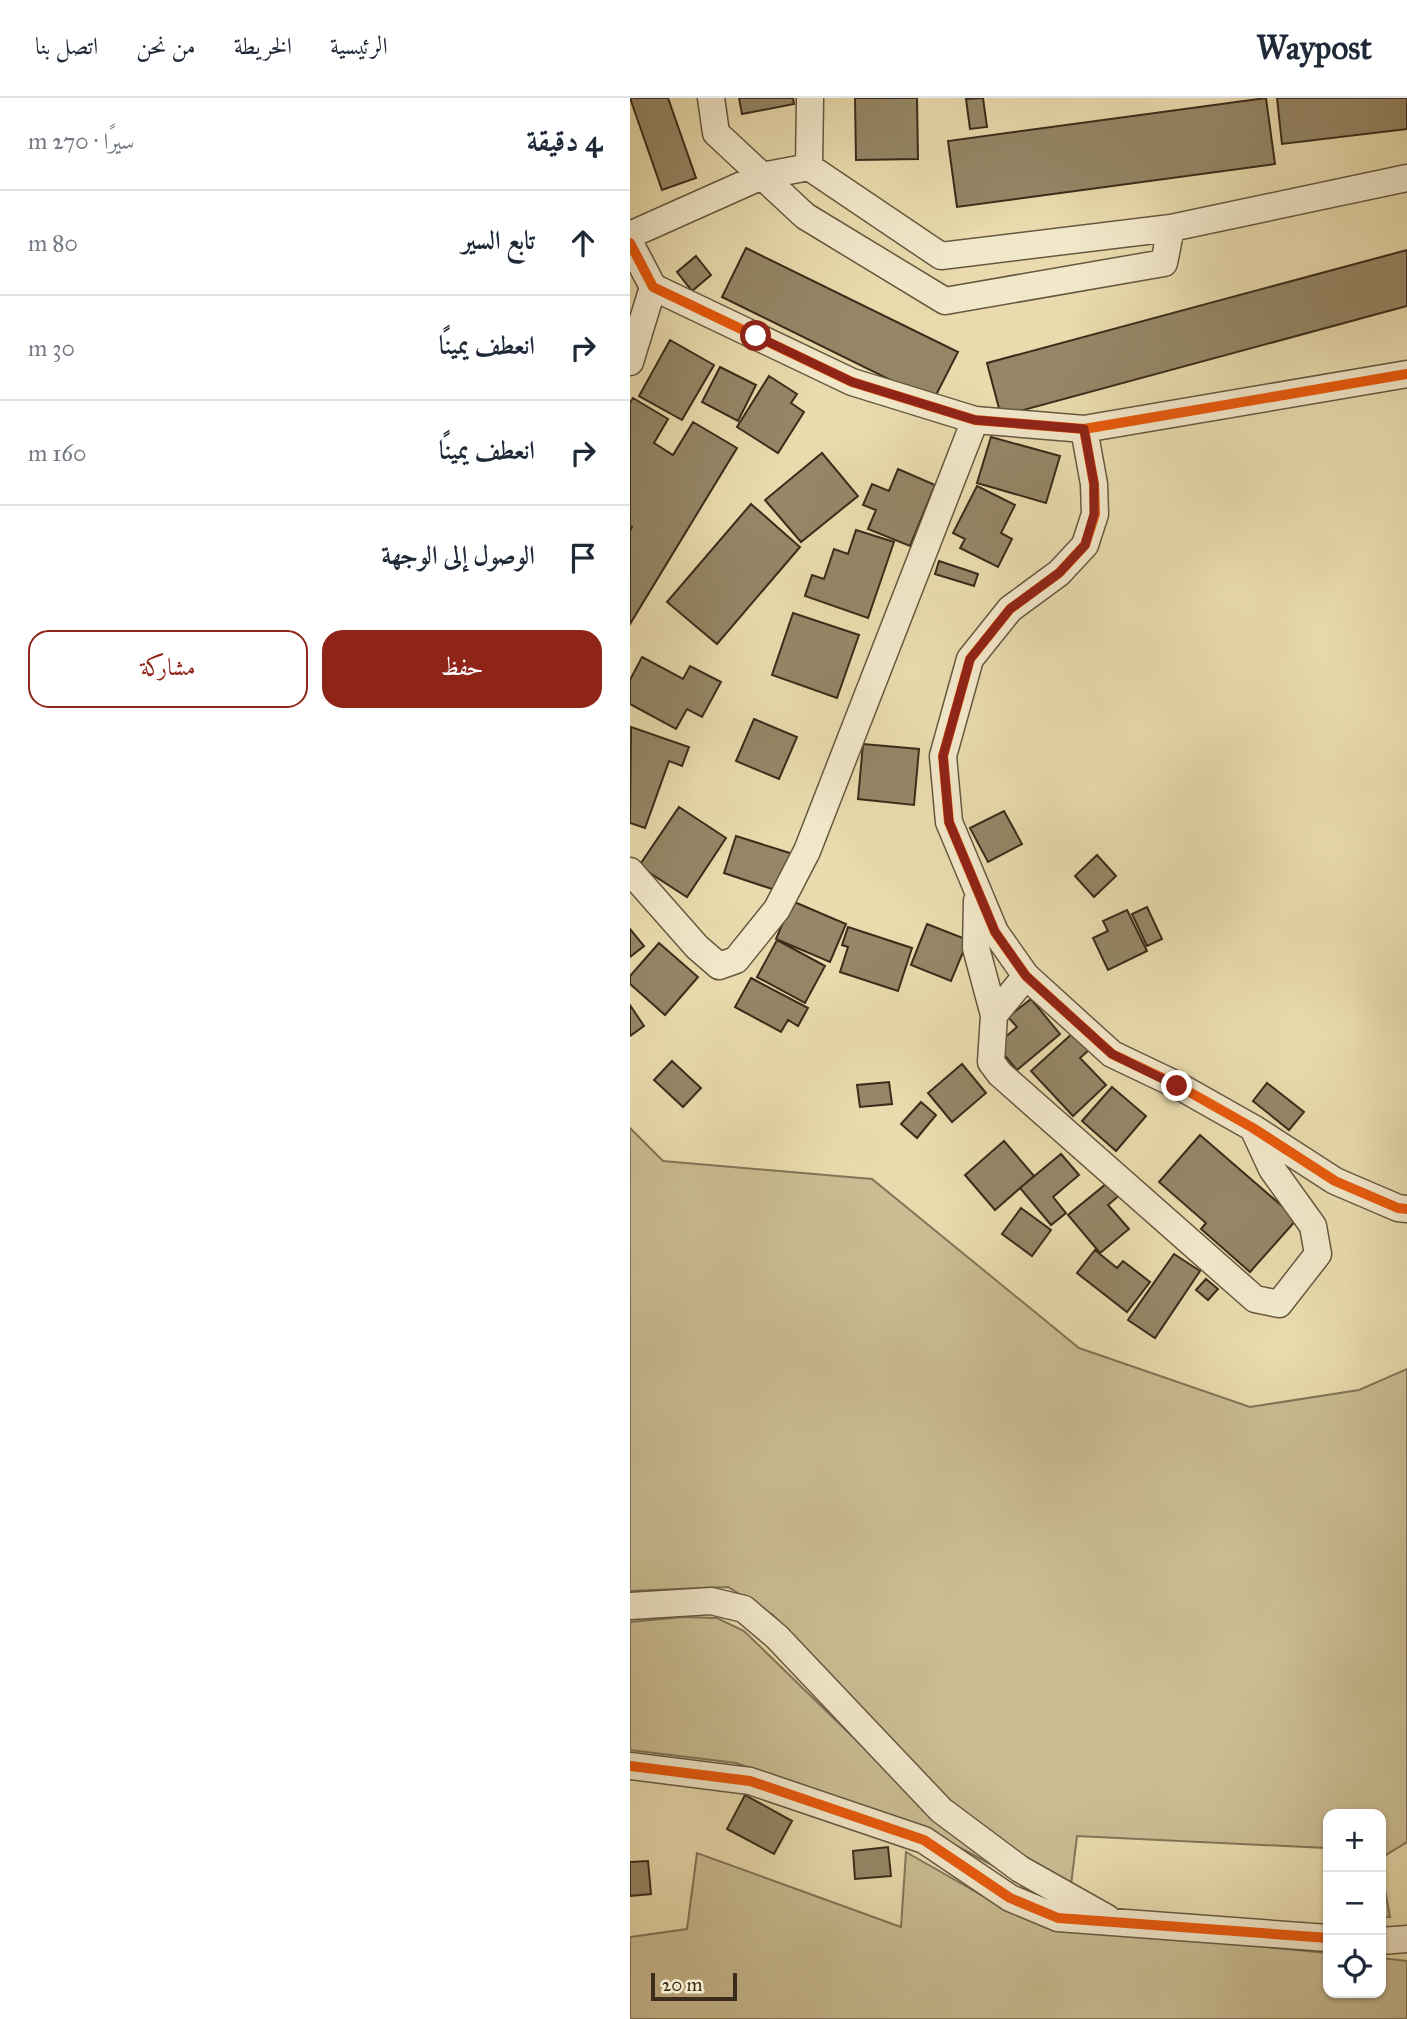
<!DOCTYPE html>
<html lang="ar">
<meta charset="utf-8">
<style>
:root{--surface:#fff;--page:#f6f6f7;--text:#1f2937;--muted:#747a83;--line:#e0e1e3;--accent:#8f2418}
body{margin:0;font-family:"IM FELL Great Primer",Amiri,serif;background:var(--page);color:var(--text);direction:rtl}
.controls{position:absolute;right:21px;bottom:21px;display:grid;overflow:hidden;border-radius:14px;box-shadow:0 2px 5px #0004}
.controls button{width:63px;height:63px;display:grid;place-items:center;padding:0;border:0;border-bottom:2px solid var(--line);background:var(--surface);color:var(--text);font:35px sans-serif}
.scale{position:absolute;left:21px;bottom:18px;width:86px;box-sizing:border-box;padding-left:7px;border:4px solid #3b2c1b;border-top:0;font-size:19px;line-height:24px;white-space:nowrap;color:#3b2c1b;-webkit-text-stroke:5px #f1e8ca;paint-order:stroke}
.stop{position:absolute;width:21px;height:21px;margin:-16px;border:5px solid #8f2418;border-radius:50%;background:#fff}
.stop.end{background:#8f2418;border-color:#fff;box-shadow:0 2px 7px #0008}
.list{margin:0;padding:0;list-style:none}
h2{display:flex;justify-content:space-between;align-items:center;height:91px;margin:0;padding:0 28px;font-size:30px}
h2 small{font-size:23px;font-weight:400;color:var(--muted)}
.list li{display:grid;grid-template-columns:46px 1fr auto;gap:21px;align-items:center;box-sizing:border-box;height:105px;padding:0 28px;border-top:2px solid var(--line)}
.list b{display:block;font-size:26px;white-space:nowrap}
.list em{font-size:23px;font-style:normal;color:var(--muted)}
.actions{display:flex;gap:14px;padding:21px 28px}
.actions a{flex:1;padding:16px 0;border:2px solid var(--accent);border-radius:21px;text-align:center;font-size:24px;color:var(--accent)}
.actions .main{background:var(--accent);color:#fff}
.icon{flex:none;width:38px;height:38px;fill:none;stroke:currentColor;stroke-width:2;stroke-linecap:round;stroke-linejoin:round}
.map{position:relative;flex:none;width:777px;height:1921px;overflow:hidden;direction:ltr}
header{display:flex;align-items:center;gap:42px;box-sizing:border-box;height:98px;padding:0 35px;background:var(--surface);border-bottom:2px solid var(--line)}
header strong{font-size:33px}
nav{display:flex;gap:38px;margin-inline-start:auto;font-size:24px}
main{display:flex}
aside{flex:1;background:var(--surface)}
.map>svg:first-child{display:block}
.green{fill:#cbbd94;stroke:#837458;stroke-width:2}
.building{fill:#958767;stroke:#3b2c1b;stroke-width:2}
.lines{fill:none;stroke-linecap:round;stroke-linejoin:round}
.street-casing{stroke:#665840;stroke-width:29}
.street{stroke:#f1e8ca;stroke-width:26}
.cycleway-casing{stroke:#f1e8ca;stroke-width:15}
.cycleway{stroke:#e8590c;stroke-width:10}
.route{stroke:#8f2418;stroke-width:9}
</style>
<header>
<strong>Waypost</strong>
<nav><a>الرئيسية</a><a>الخريطة</a><a>من نحن</a><a>اتصل بنا</a></nav>
</header>
<main>
<div class="map">
<svg width="777" height="1921" viewBox="0 0 777 1921">
<rect width="100%" height="100%" fill="#e9dbad"/>
<filter id="stains"><feTurbulence type="fractalNoise" baseFrequency=".00286" numOctaves="4"/><feColorMatrix values="0 0 0 0 .2 0 0 0 0 .09 0 0 0 0 .02 0 0 0 .5 -.17"/></filter>
<radialGradient id="worn" r=".72"><stop offset=".6" stop-color="#630" stop-opacity="0"/><stop offset="1" stop-color="#630" stop-opacity=".3"/></radialGradient>
<path class="green" d="M 0,1030 L 33,1063 L 242,1081 L 449,1250 L 620,1309 L 729,1292 L 777,1271 L 777,1744 L 751,1760 L 751,1716 L 698,1716 L 698,1788 L 696,1750 L 447,1738 L 441,1787 L 406,1769 L 324,1708 L 290,1677 L 143,1517 L 98,1489 L 0,1493 Z
M 53,1519 L 87,1520 L 114,1533 L 262,1677 L 375,1774 L 297,1732 L 106,1665 L 0,1652 L 0,1524 Z
M 276,1754 L 362,1803 L 490,1835 L 698,1855 L 698,1895 L 751,1895 L 751,1860 L 777,1863 L 777,1921 L 0,1921 L 0,1839 L 57,1831 L 67,1755 L 271,1829 Z
M 751,1769 L 760,1819 L 751,1819 Z"/>
<path class="building" d="M 0,0 L 38,0 L 66,80 L 32,92 Z
M 109,0 L 163,0 L 164,6 L 112,16 Z
M 225,0 L 287,0 L 288,61 L 226,62 Z
M 353,0 L 357,29 L 340,31 L 336,1 Z
M 636,0 L 645,66 L 327,109 L 318,43 Z
M 647,0 L 777,0 L 777,31 L 652,46 Z
M 116,150 L 328,254 L 303,303 L 92,199 Z
M 777,152 L 777,208 L 371,318 L 357,265 Z
M 66,158 L 81,177 L 62,193 L 47,174 Z
M 40,242 L 84,267 L 52,322 L 9,298 Z
M 90,269 L 126,287 L 108,323 L 72,304 Z
M 139,278 L 167,296 L 161,305 L 174,314 L 148,355 L 107,329 Z
M 3,300 L 38,321 L 24,345 L 43,357 L 63,324 L 107,350 L 0,526 L 0,433 L 2,429 L 0,428 L 0,305 Z
M 361,339 L 430,358 L 416,405 L 347,385 Z
M 192,355 L 228,398 L 171,444 L 135,402 Z
M 268,371 L 305,387 L 280,448 L 238,431 L 246,412 L 233,407 L 242,386 L 259,393 Z
M 347,388 L 385,407 L 371,435 L 382,441 L 368,469 L 330,450 L 335,441 L 323,435 Z
M 121,406 L 170,449 L 87,546 L 37,504 Z
M 226,432 L 264,444 L 238,520 L 175,498 L 182,477 L 194,481 L 204,451 L 218,456 Z
M 309,463 L 348,476 L 344,488 L 305,476 Z
M 163,515 L 229,537 L 207,600 L 142,577 Z
M 12,559 L 53,581 L 60,568 L 91,584 L 72,619 L 57,611 L 46,631 L 0,606 L 0,582 Z
M 124,621 L 167,639 L 149,681 L 106,663 Z
M 1,629 L 59,649 L 52,668 L 39,663 L 15,730 L 0,725 Z
M 233,646 L 289,651 L 284,707 L 228,701 Z
M 49,709 L 96,740 L 57,799 L 9,768 Z
M 374,713 L 392,746 L 358,764 L 340,730 Z
M 106,738 L 163,756 L 151,794 L 94,775 Z
M 467,757 L 486,778 L 464,799 L 445,778 Z
M 162,803 L 216,826 L 200,864 L 146,841 Z
M 517,809 L 532,841 L 517,848 L 502,816 Z
M 497,812 L 517,853 L 478,872 L 463,840 L 478,833 L 473,823 Z
M 297,826 L 338,842 L 321,883 L 281,867 Z
M 218,829 L 282,850 L 268,893 L 210,874 L 218,849 L 212,847 Z
M 0,831 L 14,848 L 0,859 Z
M 147,842 L 195,868 L 175,905 L 127,879 Z
M 29,845 L 68,879 L 35,917 L 0,886 L 0,878 Z
M 121,880 L 178,910 L 168,928 L 158,922 L 151,934 L 105,909 Z
M 401,901 L 430,936 L 387,972 L 366,947 L 387,929 L 378,919 Z
M 0,907 L 14,928 L 0,938 Z
M 444,934 L 460,951 L 450,960 L 476,987 L 443,1018 L 401,973 Z
M 42,963 L 71,990 L 53,1009 L 24,982 Z
M 332,966 L 356,995 L 322,1024 L 298,995 Z
M 259,984 L 262,1006 L 230,1009 L 227,987 Z
M 637,985 L 674,1014 L 659,1032 L 623,1003 Z
M 482,989 L 516,1018 L 486,1053 L 452,1023 Z
M 291,1004 L 306,1017 L 287,1040 L 271,1026 Z
M 570,1037 L 667,1121 L 620,1174 L 571,1131 L 576,1125 L 529,1084 Z
M 374,1043 L 404,1078 L 365,1112 L 335,1077 Z
M 431,1056 L 449,1077 L 423,1099 L 436,1115 L 421,1127 L 390,1090 Z
M 481,1082 L 492,1095 L 478,1107 L 499,1131 L 470,1155 L 438,1117 Z
M 391,1110 L 421,1132 L 402,1158 L 372,1136 Z
M 465,1152 L 487,1170 L 493,1163 L 520,1184 L 497,1214 L 447,1175 Z
M 544,1156 L 570,1173 L 525,1240 L 498,1222 Z
M 576,1181 L 588,1191 L 578,1202 L 566,1192 Z
M 115,1697 L 162,1723 L 144,1756 L 97,1731 Z
M 258,1749 L 261,1778 L 225,1781 L 223,1753 Z
M 18,1763 L 21,1796 L 0,1798 L 0,1764 Z"/>
<g class="lines">
<g class="street-casing">
<path id="street" d="M 81,0 L 86,35 L 175,118 L 315,203 L 534,165 L 541,130
M 179,69 L 311,158 L 541,130 L 777,80
M 0,137 L 132,78 L 179,69 L 180,0
M 0,145 L 23,189 L 222,284 L 345,322 L 454,331 L 777,276
M 0,264 L 23,189
M 454,331 L 464,386 L 465,416 L 455,447 L 429,475 L 380,511 L 340,561 L 313,658 L 319,724 L 365,834 L 396,878 L 482,956 L 547,987 L 623,1030 L 705,1083 L 768,1110 L 777,1111
M 0,773 L 67,849 L 89,868 L 106,862 L 147,811 L 177,753 L 345,322
M 347,803 L 346,850 L 364,917 L 361,964 L 370,976 L 625,1201 L 649,1206 L 688,1156 L 683,1128 L 642,1071 L 623,1030
M 364,917 L 396,878
M 0,1508 L 81,1503 L 114,1511 L 147,1539 L 311,1712 L 390,1771 L 477,1820
M 0,1668 L 120,1683 L 294,1742 L 380,1800 L 428,1820 L 698,1840
M 751,1843 L 777,1841"/>
</g>
<use href="#street" class="street"/>
<g class="cycleway-casing">
<path id="cycleway" d="M 0,145 L 23,189 L 222,284 L 345,322 L 454,331 L 777,276
M 454,331 L 464,386 L 465,416 L 455,447 L 429,475 L 380,511 L 340,561 L 313,658 L 319,724 L 365,834 L 396,878 L 482,956 L 547,987 L 623,1030 L 705,1083 L 768,1110 L 777,1111
M 0,1668 L 120,1683 L 294,1742 L 380,1800 L 428,1820 L 698,1840"/>
</g>
<use href="#cycleway" class="cycleway"/>
</g>
<g class="lines">
<path class="route" d="M 126,238 L 222,284 L 345,322 L 454,331 L 464,386 L 464,416 L 455,447 L 429,475 L 380,511 L 340,561 L 313,658 L 319,724 L 365,834 L 396,878 L 482,956 L 547,988"/>
</g>
<rect width="100%" height="100%" filter="url(#stains)"/>
<rect width="100%" height="100%" fill="url(#worn)"/>
</svg>
<div class="controls">
<button>+</button>
<button>−</button>
<button><svg class="icon" aria-label="locate" viewBox="0 0 24 24"><circle cx="12" cy="12" r="6"/><path d="M12 2v4M12 18v4M2 12h4M18 12h4"/></svg></button>
</div>
<div class="scale">20 m</div>
<div class="stop" style="left:126px;top:238px"></div>
<div class="stop end" style="left:547px;top:988px"></div>
</div>
<aside>
<h2>4 دقيقة<small>سيرًا · 270 m</small></h2>
<ul class="list">
<li><svg class="icon" aria-label="ahead" viewBox="0 0 24 24"><path d="M12 20V5M6 11l6-6 6 6"/></svg><div><b>تابع السير</b></div><em>80 m</em></li>
<li><svg class="icon" aria-label="right" viewBox="0 0 24 24"><path d="M7 20v-9h11M14 6l5 5-5 5"/></svg><div><b>انعطف يمينًا</b></div><em>30 m</em></li>
<li><svg class="icon" aria-label="right" viewBox="0 0 24 24"><path d="M7 20v-9h11M14 6l5 5-5 5"/></svg><div><b>انعطف يمينًا</b></div><em>160 m</em></li>
<li><svg class="icon" aria-label="arrive" viewBox="0 0 24 24"><path d="M6 21V4h12l-3 4 3 4H6"/></svg><div><b>الوصول إلى الوجهة</b></div></li>
</ul>
<div class="actions"><a class="main">حفظ</a><a>مشاركة</a></div>
</aside>
</main>
